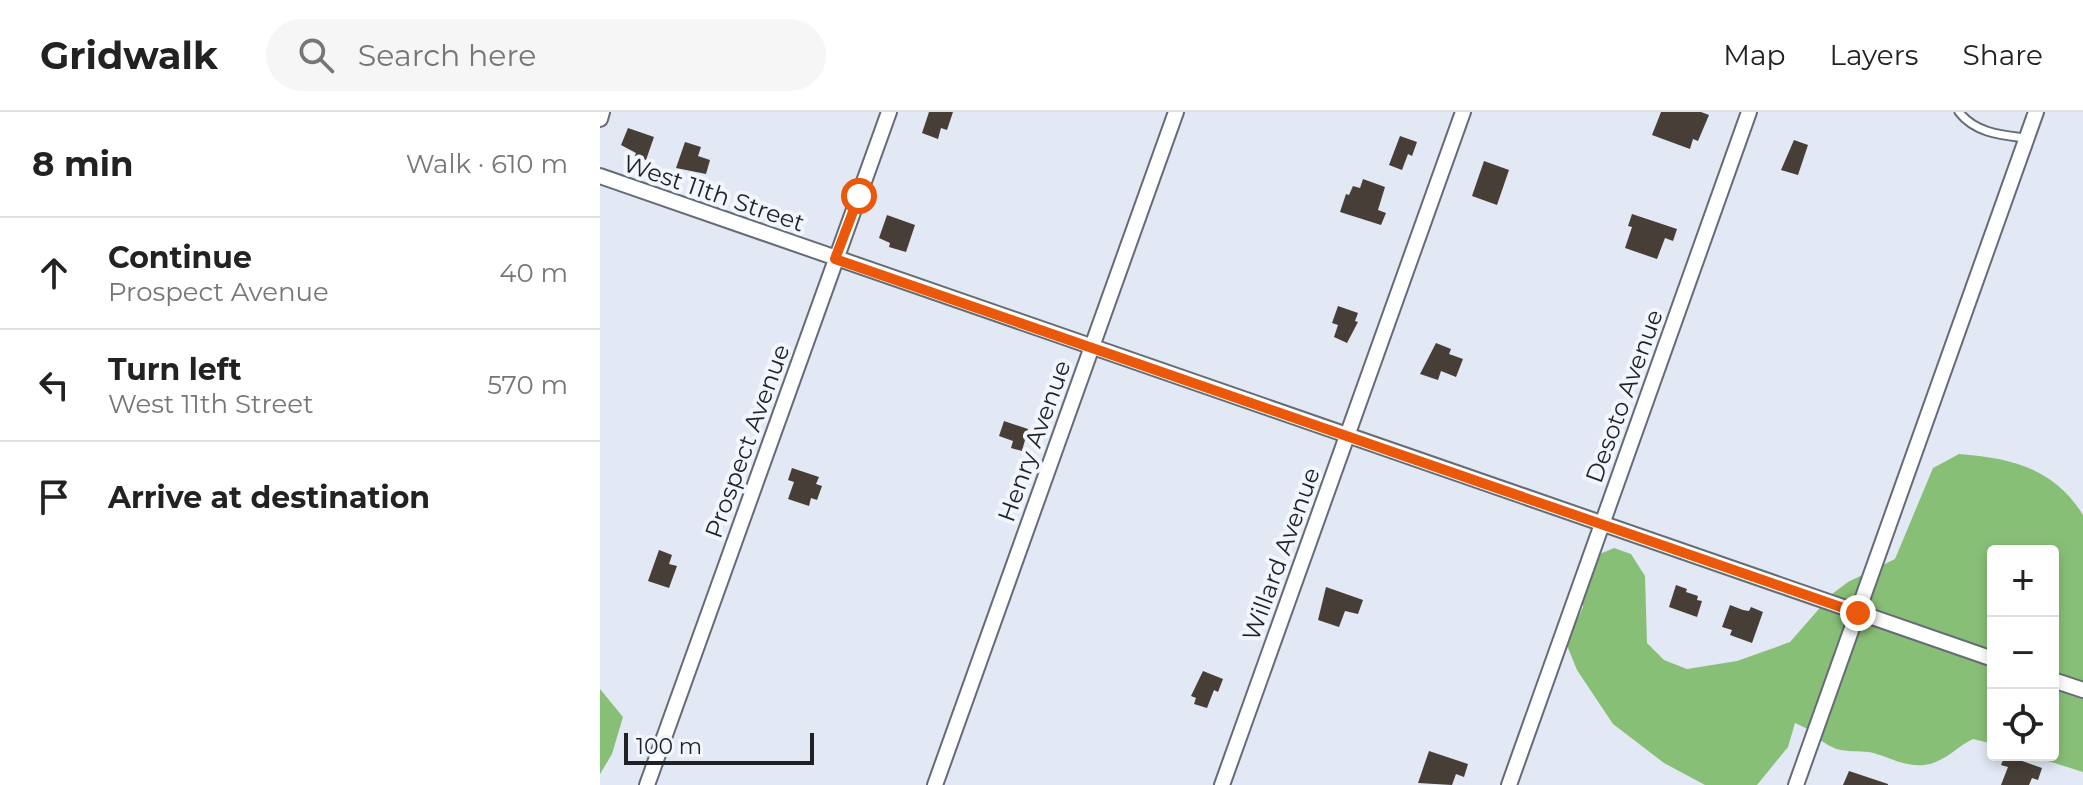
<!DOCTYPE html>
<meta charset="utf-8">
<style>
:root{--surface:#fff;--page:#f6f6f6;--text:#222;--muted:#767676;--line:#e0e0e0}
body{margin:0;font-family:Montserrat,sans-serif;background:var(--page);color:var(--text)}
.controls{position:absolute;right:24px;bottom:24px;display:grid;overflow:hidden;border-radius:8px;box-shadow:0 4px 12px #0003}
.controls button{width:72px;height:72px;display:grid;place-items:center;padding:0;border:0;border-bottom:2px solid var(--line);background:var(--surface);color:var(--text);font:40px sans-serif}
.scale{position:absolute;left:24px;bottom:20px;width:190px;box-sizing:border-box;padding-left:8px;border:4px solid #1f2125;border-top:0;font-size:22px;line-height:28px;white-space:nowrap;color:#1f2125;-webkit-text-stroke:6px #f1f6ff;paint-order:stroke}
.stop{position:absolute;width:24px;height:24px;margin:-18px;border:6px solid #ea580c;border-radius:50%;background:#fff}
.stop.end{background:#ea580c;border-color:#fff;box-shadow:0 2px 8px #0008}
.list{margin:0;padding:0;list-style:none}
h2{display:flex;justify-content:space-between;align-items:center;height:104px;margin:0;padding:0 32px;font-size:34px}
h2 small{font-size:26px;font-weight:400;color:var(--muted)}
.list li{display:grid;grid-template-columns:52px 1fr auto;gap:24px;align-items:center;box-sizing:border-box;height:112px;padding:0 32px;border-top:2px solid var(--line)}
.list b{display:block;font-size:30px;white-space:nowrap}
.list p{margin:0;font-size:26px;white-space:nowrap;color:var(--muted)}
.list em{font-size:26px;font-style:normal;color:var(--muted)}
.icon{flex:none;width:44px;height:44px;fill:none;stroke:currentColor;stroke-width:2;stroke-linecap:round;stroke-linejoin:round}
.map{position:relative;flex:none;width:1483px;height:673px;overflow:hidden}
header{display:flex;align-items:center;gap:48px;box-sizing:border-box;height:112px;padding:0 40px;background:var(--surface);border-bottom:2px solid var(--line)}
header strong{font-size:38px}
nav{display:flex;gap:44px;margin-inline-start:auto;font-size:28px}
.search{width:560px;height:72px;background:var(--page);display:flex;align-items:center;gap:20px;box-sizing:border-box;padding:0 28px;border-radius:44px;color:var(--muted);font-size:30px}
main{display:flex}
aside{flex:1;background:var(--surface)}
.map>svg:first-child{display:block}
.forest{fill:#88bf77}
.building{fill:#463e37}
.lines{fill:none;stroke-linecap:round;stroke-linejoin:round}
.service-casing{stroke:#666c74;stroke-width:11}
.minor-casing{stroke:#666c74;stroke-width:18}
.service{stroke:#fff;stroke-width:7}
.minor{stroke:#fff;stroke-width:14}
.route{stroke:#ea580c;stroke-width:10}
.labels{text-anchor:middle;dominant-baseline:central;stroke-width:8;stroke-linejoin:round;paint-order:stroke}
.street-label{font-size:24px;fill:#1f2125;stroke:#f1f6ff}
</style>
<header>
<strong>Gridwalk</strong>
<div class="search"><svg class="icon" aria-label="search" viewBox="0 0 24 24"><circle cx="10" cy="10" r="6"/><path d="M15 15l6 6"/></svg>Search here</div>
<nav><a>Map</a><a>Layers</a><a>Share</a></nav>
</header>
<main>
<aside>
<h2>8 min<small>Walk · 610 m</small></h2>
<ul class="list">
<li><svg class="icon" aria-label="ahead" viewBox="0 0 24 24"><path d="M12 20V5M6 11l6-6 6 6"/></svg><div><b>Continue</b><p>Prospect Avenue</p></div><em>40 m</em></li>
<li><svg class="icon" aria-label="left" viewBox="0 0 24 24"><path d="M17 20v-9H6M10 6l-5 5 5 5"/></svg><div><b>Turn left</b><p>West 11th Street</p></div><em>570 m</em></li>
<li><svg class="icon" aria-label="arrive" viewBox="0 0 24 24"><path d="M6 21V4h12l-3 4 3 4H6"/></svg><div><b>Arrive at destination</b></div></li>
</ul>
</aside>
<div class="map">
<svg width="1483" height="673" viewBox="0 0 1483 673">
<rect width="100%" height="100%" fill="#e2e9f4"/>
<path class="forest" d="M 1359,342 C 1411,346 1454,356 1483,403 L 1483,660 L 1429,643 L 1453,643 L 1453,439 L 1393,439 L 1393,632 L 1373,627 C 1356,635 1344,651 1324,653 C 1303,655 1288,644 1269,640 C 1259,639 1247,640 1237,637 C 1230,635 1222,629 1215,625 L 1216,621 L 1195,611 L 1188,635 L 1157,673 L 1105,673 L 1064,651 L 1013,612 L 977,558 L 966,531 L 983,495 L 982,480 L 995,444 L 1014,436 L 1031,442 L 1045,464 L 1047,531 L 1064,548 L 1087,557 L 1137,549 L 1168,538 L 1190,530 L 1232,482 L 1248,470 L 1295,447 L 1333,356 Z
M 0,577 L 23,605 L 12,642 L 0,662 Z"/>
<path class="building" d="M 329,0 L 353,0 L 347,18 L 341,16 L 338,27 L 322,21 Z
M 1061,0 L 1101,0 L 1109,3 L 1098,29 L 1093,27 L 1090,37 L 1052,23 Z
M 28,16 L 54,25 L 46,48 L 35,44 L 36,41 L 21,33 Z
M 800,24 L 817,30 L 812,44 L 808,42 L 802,58 L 789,53 Z
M 1194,28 L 1208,33 L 1198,63 L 1181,58 Z
M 85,30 L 101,35 L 98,44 L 110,48 L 106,62 L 76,56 Z
M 884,49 L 909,58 L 897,93 L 872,84 Z
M 763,67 L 785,75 L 778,98 L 786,101 L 781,113 L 740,100 L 746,82 L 749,83 L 753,74 L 760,76 Z
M 1032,102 L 1077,117 L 1073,129 L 1065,126 L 1057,147 L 1025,136 L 1032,115 L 1028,114 Z
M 287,103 L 315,113 L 306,140 L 289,135 L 290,131 L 279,126 Z
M 738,194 L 758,201 L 755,209 L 758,210 L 747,231 L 734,225 L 738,213 L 732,211 Z
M 836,231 L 851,237 L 849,242 L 863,247 L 856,265 L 841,259 L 838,268 L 820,262 Z
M 404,309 L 428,317 L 422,339 L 411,336 L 413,329 L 399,324 Z
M 192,356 L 219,365 L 216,372 L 222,374 L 217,388 L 211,386 L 209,394 L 188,387 L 194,370 L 188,368 Z
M 59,438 L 72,443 L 69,452 L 77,454 L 69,476 L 48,469 Z
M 1076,473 L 1087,477 L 1086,480 L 1098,484 L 1097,488 L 1102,489 L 1097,505 L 1069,495 Z
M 726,475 L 763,488 L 758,502 L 745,499 L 739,515 L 718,508 Z
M 1130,493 L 1143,498 L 1149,499 L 1151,495 L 1163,500 L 1152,531 L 1130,523 L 1132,518 L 1122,515 Z
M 603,559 L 623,567 L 618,580 L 614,578 L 607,596 L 594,592 L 596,586 L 591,584 Z
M 829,639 L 868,652 L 864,665 L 856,662 L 852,673 L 818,671 Z
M 1405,643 L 1442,656 L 1438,668 L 1432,666 L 1429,673 L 1401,673 L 1408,655 L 1401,653 Z
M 1249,659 L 1288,672 L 1288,673 L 1243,673 Z"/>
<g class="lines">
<g class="service-casing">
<path id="service" d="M 1359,0 C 1375,21 1401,23 1425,26"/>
</g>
<g class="minor-casing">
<path id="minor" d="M 0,7 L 2,0
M 0,64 L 1393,547
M 1453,568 L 1483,578
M 47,673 L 289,0
M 335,673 L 576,0
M 622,673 L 863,0
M 909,673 L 1149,0
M 1196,673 L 1436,0"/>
</g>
<use href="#service" class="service"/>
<use href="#minor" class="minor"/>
</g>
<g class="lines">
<path class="route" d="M 259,84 L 235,147 L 1258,501"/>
</g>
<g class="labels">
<g class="street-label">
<text transform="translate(114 81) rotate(19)">West 11th Street</text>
<text transform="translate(1024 284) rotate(-70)">Desoto Avenue</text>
<text transform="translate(147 329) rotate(-70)">Prospect Avenue</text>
<text transform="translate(434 329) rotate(-70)">Henry Avenue</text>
<text transform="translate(681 442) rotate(-70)">Willard Avenue</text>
</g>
</g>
</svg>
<div class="controls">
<button>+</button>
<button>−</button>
<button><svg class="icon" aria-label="locate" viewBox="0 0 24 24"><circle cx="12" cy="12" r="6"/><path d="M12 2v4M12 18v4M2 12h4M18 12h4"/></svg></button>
</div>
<div class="scale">100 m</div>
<div class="stop" style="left:259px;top:84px"></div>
<div class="stop end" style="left:1258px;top:501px"></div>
</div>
</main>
